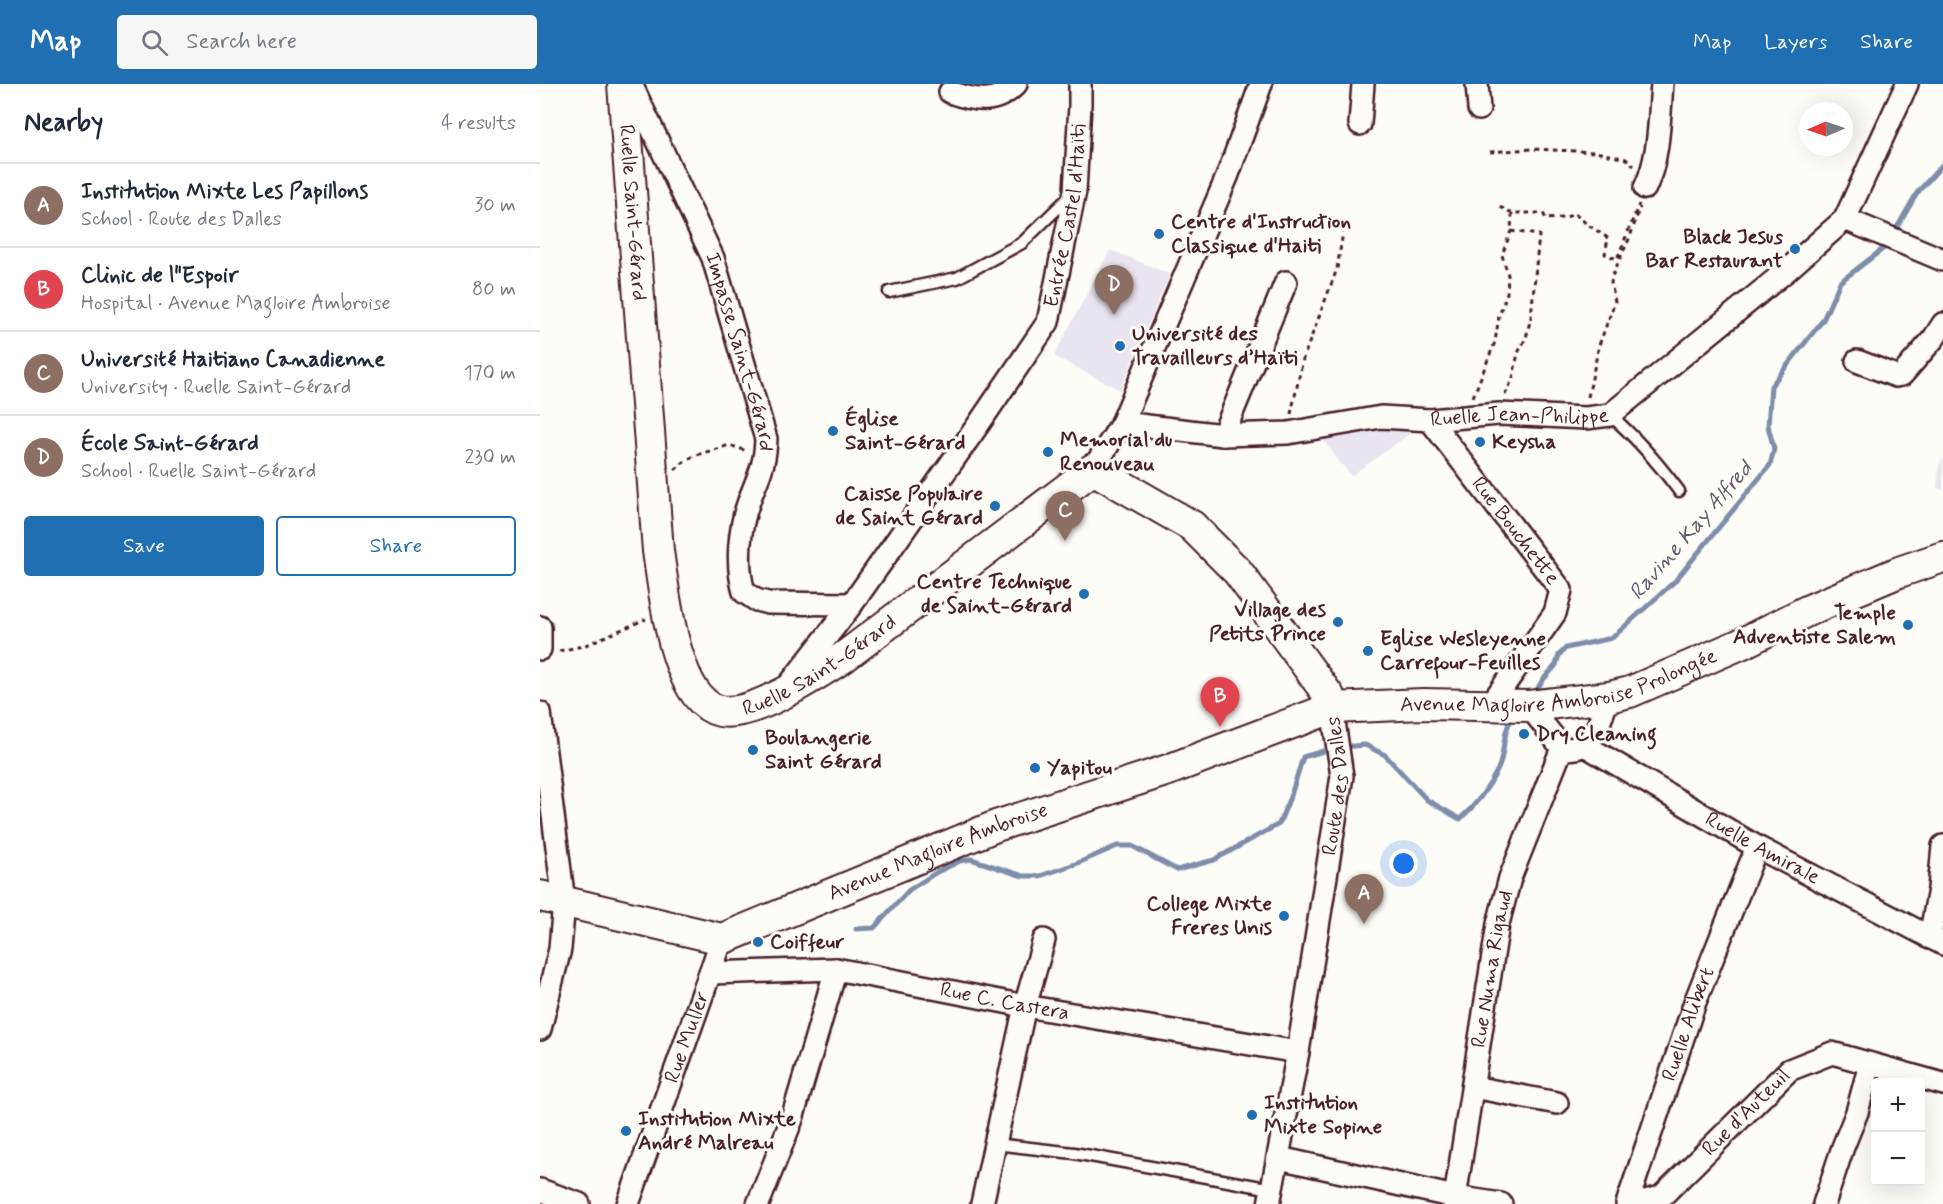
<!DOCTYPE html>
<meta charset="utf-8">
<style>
:root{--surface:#fff;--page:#f6f6f7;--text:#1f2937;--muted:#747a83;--line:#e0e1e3;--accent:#1f6fb2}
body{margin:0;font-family:Mynerve,sans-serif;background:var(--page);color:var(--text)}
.controls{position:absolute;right:18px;bottom:18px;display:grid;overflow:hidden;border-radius:6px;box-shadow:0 6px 24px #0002}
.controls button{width:54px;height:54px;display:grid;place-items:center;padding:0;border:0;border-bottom:2px solid var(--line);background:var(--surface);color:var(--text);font:30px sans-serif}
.compass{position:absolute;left:1259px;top:18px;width:54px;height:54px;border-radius:50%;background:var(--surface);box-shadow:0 6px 24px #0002;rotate:268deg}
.you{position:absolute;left:864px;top:780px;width:21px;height:21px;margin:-15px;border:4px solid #fff;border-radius:50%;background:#1a73e8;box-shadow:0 0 0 9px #1a73e833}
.badge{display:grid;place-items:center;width:39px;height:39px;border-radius:50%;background:var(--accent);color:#fff;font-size:20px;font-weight:700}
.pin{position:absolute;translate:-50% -50px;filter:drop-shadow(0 2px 3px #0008)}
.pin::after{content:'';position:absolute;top:32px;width:21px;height:18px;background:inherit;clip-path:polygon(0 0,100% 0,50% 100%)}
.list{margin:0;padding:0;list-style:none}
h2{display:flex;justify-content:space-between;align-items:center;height:78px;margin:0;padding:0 24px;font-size:26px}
h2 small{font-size:20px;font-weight:400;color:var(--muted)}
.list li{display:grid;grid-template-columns:39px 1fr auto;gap:18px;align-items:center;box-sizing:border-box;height:84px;padding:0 24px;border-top:2px solid var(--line)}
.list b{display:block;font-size:22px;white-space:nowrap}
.list p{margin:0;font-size:20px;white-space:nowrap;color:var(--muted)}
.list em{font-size:20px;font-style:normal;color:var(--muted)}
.actions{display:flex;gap:12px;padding:18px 24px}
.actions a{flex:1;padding:14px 0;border:2px solid var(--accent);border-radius:6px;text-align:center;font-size:21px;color:var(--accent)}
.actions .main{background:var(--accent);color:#fff}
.icon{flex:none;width:33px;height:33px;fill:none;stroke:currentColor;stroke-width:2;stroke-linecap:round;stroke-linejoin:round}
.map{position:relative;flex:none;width:1403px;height:1120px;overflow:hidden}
header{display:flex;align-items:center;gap:36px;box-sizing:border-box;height:84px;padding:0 30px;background:var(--accent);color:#fff}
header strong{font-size:28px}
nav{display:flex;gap:33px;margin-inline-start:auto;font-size:21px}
.search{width:420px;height:54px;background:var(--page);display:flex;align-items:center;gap:15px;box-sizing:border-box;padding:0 21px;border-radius:6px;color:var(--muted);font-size:22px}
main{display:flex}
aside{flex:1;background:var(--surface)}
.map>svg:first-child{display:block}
.built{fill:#e9e4ef}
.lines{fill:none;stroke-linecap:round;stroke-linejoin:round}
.stream{stroke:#7d8daa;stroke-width:5}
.lane-casing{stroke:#4a1f2b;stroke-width:15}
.street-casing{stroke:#4a1f2b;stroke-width:26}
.secondary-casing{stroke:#4a1f2b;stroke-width:34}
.path{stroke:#4a1f2b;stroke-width:3;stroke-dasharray:4.5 4.5;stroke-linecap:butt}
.lane{stroke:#fdfcf7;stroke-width:10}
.street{stroke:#fdfcf7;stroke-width:21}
.secondary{stroke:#fdfcf7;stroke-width:30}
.poi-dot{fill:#1f6fb2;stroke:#fdfcf7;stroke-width:2}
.labels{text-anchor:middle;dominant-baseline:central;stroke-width:6;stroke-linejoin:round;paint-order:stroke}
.street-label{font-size:21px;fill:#4a1f2b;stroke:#fdfcf7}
.poi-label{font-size:21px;font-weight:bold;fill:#4a1f2b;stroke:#fdfcf7;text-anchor:start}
.water-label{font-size:22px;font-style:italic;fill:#64566b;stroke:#fdfcf7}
</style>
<header>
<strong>Map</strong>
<div class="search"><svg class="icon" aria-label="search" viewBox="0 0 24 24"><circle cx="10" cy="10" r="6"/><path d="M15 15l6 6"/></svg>Search here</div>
<nav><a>Map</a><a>Layers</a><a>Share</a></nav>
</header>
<main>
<aside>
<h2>Nearby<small>4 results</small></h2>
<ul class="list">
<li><span class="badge" style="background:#8d6e63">A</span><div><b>Institution Mixte Les Papillons</b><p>School · Route des Dalles</p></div><em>30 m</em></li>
<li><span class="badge" style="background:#e0444e">B</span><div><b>Clinic de l&quot;Espoir</b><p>Hospital · Avenue Magloire Ambroise</p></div><em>80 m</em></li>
<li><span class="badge" style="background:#8d6e63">C</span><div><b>Université Haitiano Canadienne</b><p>University · Ruelle Saint-Gérard</p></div><em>170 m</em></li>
<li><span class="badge" style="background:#8d6e63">D</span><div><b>École Saint-Gérard</b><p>School · Ruelle Saint-Gérard</p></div><em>230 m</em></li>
</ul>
<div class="actions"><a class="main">Save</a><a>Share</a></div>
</aside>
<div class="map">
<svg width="1403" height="1120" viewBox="0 0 1403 1120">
<rect width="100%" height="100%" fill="#fdfcf7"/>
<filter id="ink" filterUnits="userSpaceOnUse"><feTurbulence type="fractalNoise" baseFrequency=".0167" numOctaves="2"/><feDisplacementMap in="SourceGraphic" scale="12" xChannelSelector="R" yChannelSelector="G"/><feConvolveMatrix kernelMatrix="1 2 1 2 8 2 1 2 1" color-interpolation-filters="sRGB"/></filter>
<g filter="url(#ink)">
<path class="built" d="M 570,166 L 630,190 L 580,306 L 514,272 Z
M 865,341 L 872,348 L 811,392 L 779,351 Z
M 1403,374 L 1403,406 L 1397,404 L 1399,382 Z"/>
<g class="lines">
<path class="stream" d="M 1354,149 L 1377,109 L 1403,80
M 995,609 L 1002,597 L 1016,581 L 1019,571 L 1026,564 L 1072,554 L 1135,497 L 1230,381 L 1234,365 L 1228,342 L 1231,302 L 1283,236 L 1300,198 L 1344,164 L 1347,159
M 803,663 L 825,661 L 845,671 L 887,716 L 920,735 C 935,722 949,703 958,685 C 966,668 961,647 974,632
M 316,845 L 334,844 L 369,806 L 397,788 L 420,777 L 431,775 L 483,792 L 500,792 L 538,779 L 577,762 L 592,762 L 637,786 L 674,776 L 739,740 L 752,708 L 763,673 L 794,664"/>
<g class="lane-casing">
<path id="lane" d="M 349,208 L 417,194 L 482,159 L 531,111
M 1070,331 C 1097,354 1118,379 1139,407
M 455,1060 L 534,1069 L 732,1105"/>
</g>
<g class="street-casing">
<g id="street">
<path id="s1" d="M 91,0 L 173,174 L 226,355 C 225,383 218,392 209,417 C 199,444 196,481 204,508 L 216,516 L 228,519 L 312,520"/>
<path d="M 937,0 L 939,25"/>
<path d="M 410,8 C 435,17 456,21 476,0"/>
<path d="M 820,40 L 823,0"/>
<path d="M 1105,104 C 1120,72 1119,35 1122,0"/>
<path d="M 1305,135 L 1403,176"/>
<path d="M 1317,277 L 1356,292 L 1362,291 L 1394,254 L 1403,240"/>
<path id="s2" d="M 890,336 L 1021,506 L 1015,529 L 951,620"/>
<path id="s3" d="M 582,339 L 683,351 L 748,349 L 841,333 L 890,336 L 959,330 L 1046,334 L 1070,331 L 1246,187 L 1305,135 L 1367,0"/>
<path d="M 683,351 L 746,198"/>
<path d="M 553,385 L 582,339 L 687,93 L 721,0"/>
<path d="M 0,543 L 0,565"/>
<path id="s4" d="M 249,601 L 312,520 L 438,341 L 508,238 L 535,107 L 540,21 L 540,0"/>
<path d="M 989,622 L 1022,664 C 1055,670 1058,638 1069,613"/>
<path d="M 0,629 L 24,818 L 20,865 L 0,945"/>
<path id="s5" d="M 1046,662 L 1217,763 L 1403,860"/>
<path d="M 1390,854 L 1399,805 L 1403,762"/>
<path id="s6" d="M 170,889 L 296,885 L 485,922 L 758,968"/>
<path d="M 933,1003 L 1017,1019"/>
<path d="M 739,1074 L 915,1113 L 961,1120"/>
<path d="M 0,1106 L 39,1120"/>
<path id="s7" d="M 88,1120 L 182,855"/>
<path d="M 218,1120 L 252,1035 L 296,885"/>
<path d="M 442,1120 L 485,922 L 504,856"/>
<path id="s8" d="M 729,1120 L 758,968 L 802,692 L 792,624"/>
<path id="s9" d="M 914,1120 L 958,840 L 970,794 L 1022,664"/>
<path id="s10" d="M 1087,1120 L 1155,918 L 1217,763"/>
<path id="s11" d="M 1094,1120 L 1121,1113 L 1249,986 L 1292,969 L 1403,1000"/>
<path d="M 1284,1120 L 1303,1063 L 1317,1028 L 1330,980"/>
</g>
</g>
<g class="secondary-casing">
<g id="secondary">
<path id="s12" d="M 83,0 L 118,467 C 124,506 134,617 180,627 C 212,634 277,590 304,573 L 553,385 L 652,442 L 698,488 L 789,612 L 792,624"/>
<path id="s13" d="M 0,812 L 182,855 L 456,742 L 628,686 L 792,624 L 883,620 L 989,622 L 1069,613 L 1090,608 L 1203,559 L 1269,526 L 1359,488 L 1403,473"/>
</g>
</g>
<path class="path" d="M 950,68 L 992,65 L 1056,68 L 1086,75 L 1094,82
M 960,123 L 972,129 L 1003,129 L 1006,135 L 1023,134 L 1035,130 L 1048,141 L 1068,154 L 1065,170 L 1077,175 L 1099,120
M 965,311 L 973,294 L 978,269 L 986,254 L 991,233 L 999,151 L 971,147 L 972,129
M 933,313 L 955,258 L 959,232 L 967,209 L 968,191 L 962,171 L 971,147
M 1048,313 L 1059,261 L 1075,218 L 1071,198 L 1073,190 L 1090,153 L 1100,123
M 751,330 L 763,275 L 797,185 L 803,148
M 135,386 C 154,367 166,370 189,361 L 207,367
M 19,567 L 43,562 L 106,535"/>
<use href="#lane" class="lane"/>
<use href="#street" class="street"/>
<use href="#secondary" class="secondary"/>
</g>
</g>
<g class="poi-dot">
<circle cx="619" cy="150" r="6"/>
<circle cx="1255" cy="165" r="6"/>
<circle cx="580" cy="262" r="6"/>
<circle cx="293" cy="347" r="6"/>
<circle cx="940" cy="358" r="6"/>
<circle cx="508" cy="368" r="6"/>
<circle cx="455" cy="422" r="6"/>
<circle cx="544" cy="510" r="6"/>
<circle cx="798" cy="538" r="6"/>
<circle cx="1368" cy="541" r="6"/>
<circle cx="828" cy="567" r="6"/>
<circle cx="984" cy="650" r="6"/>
<circle cx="213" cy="666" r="6"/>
<circle cx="495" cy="684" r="6"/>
<circle cx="744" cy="832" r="6"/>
<circle cx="218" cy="858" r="6"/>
<circle cx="712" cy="1031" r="6"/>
<circle cx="86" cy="1047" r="6"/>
</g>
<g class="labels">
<g class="street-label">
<text stroke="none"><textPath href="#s12" startOffset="129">Ruelle Saint-Gérard</textPath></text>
<text stroke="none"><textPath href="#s4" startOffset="554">Entrée Castel d'Haïti</textPath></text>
<text stroke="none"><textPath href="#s1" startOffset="290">Impasse Saint-Gérard</textPath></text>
<text stroke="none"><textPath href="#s3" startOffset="400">Ruelle Jean-Philippe</textPath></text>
<text stroke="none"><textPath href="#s2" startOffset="140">Rue Bouchette</textPath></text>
<text stroke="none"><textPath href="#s12" startOffset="759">Ruelle Saint-Gérard</textPath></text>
<text stroke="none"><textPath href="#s13" startOffset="1070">Avenue Magloire Ambroise Prolongée</textPath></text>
<text stroke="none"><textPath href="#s8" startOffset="424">Route des Dalles</textPath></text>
<text stroke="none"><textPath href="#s5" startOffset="204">Ruelle Amirale</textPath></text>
<text stroke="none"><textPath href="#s13" startOffset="420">Avenue Magloire Ambroise</textPath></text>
<text stroke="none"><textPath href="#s9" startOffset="238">Rue Numa Rigaud</textPath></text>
<text stroke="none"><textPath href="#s6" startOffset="298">Rue C. Castera</textPath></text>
<text stroke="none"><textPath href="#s10" startOffset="190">Ruelle Alibert</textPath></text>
<text stroke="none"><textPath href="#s7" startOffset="177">Rue Muller</textPath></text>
<text stroke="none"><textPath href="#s11" startOffset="148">Rue d'Auteuil</textPath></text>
</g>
<g class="poi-label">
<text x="631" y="138">Centre d'Instruction<tspan x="631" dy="24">Classique d'Haiti</tspan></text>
<text x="1243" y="153" text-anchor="end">Black Jesus<tspan x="1243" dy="24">Bar Restaurant</tspan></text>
<text x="592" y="250">Université des<tspan x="592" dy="24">Travailleurs d’Haïti</tspan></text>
<text x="305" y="335">Église<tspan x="305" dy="24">Saint-Gérard</tspan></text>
<text x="520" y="356">Memorial du<tspan x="520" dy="24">Renouveau</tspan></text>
<text x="952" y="358">Keysha</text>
<text x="443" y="410" text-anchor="end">Caisse Populaire<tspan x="443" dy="24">de Saint Gérard</tspan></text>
<text x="532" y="498" text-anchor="end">Centre Technique<tspan x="532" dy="24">de Saint-Gérard</tspan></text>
<text x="786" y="526" text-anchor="end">Village des<tspan x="786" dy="24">Petits Prince</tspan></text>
<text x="1356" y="529" text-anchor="end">Temple<tspan x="1356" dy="24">Adventiste Salem</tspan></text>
<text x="840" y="555">Eglise Wesleyenne<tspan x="840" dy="24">Carrefour-Feuilles</tspan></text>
<text x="996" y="650">Dry Cleaning</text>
<text x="225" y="654">Boulangerie<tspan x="225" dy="24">Saint Gérard</tspan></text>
<text x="507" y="684">Yapitou</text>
<text x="732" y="820" text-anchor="end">College Mixte<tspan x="732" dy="24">Freres Unis</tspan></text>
<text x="230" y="858">Coiffeur</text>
<text x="724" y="1019">Institution<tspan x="724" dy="24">Mixte Sopine</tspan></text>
<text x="98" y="1035">Institution Mixte<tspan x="98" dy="24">André Malreau</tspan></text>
</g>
<g class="water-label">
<text transform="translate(1151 447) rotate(-49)">Ravine Kay Alfred</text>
</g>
</g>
</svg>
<div class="controls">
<button>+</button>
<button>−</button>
</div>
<svg class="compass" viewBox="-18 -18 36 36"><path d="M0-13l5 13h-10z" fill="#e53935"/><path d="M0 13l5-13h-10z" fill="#747a83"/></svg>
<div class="you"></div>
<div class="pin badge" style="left:824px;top:840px;background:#8d6e63">A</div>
<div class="pin badge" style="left:680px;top:643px;background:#e0444e">B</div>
<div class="pin badge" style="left:525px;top:457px;background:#8d6e63">C</div>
<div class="pin badge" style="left:574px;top:231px;background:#8d6e63">D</div>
</div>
</main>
